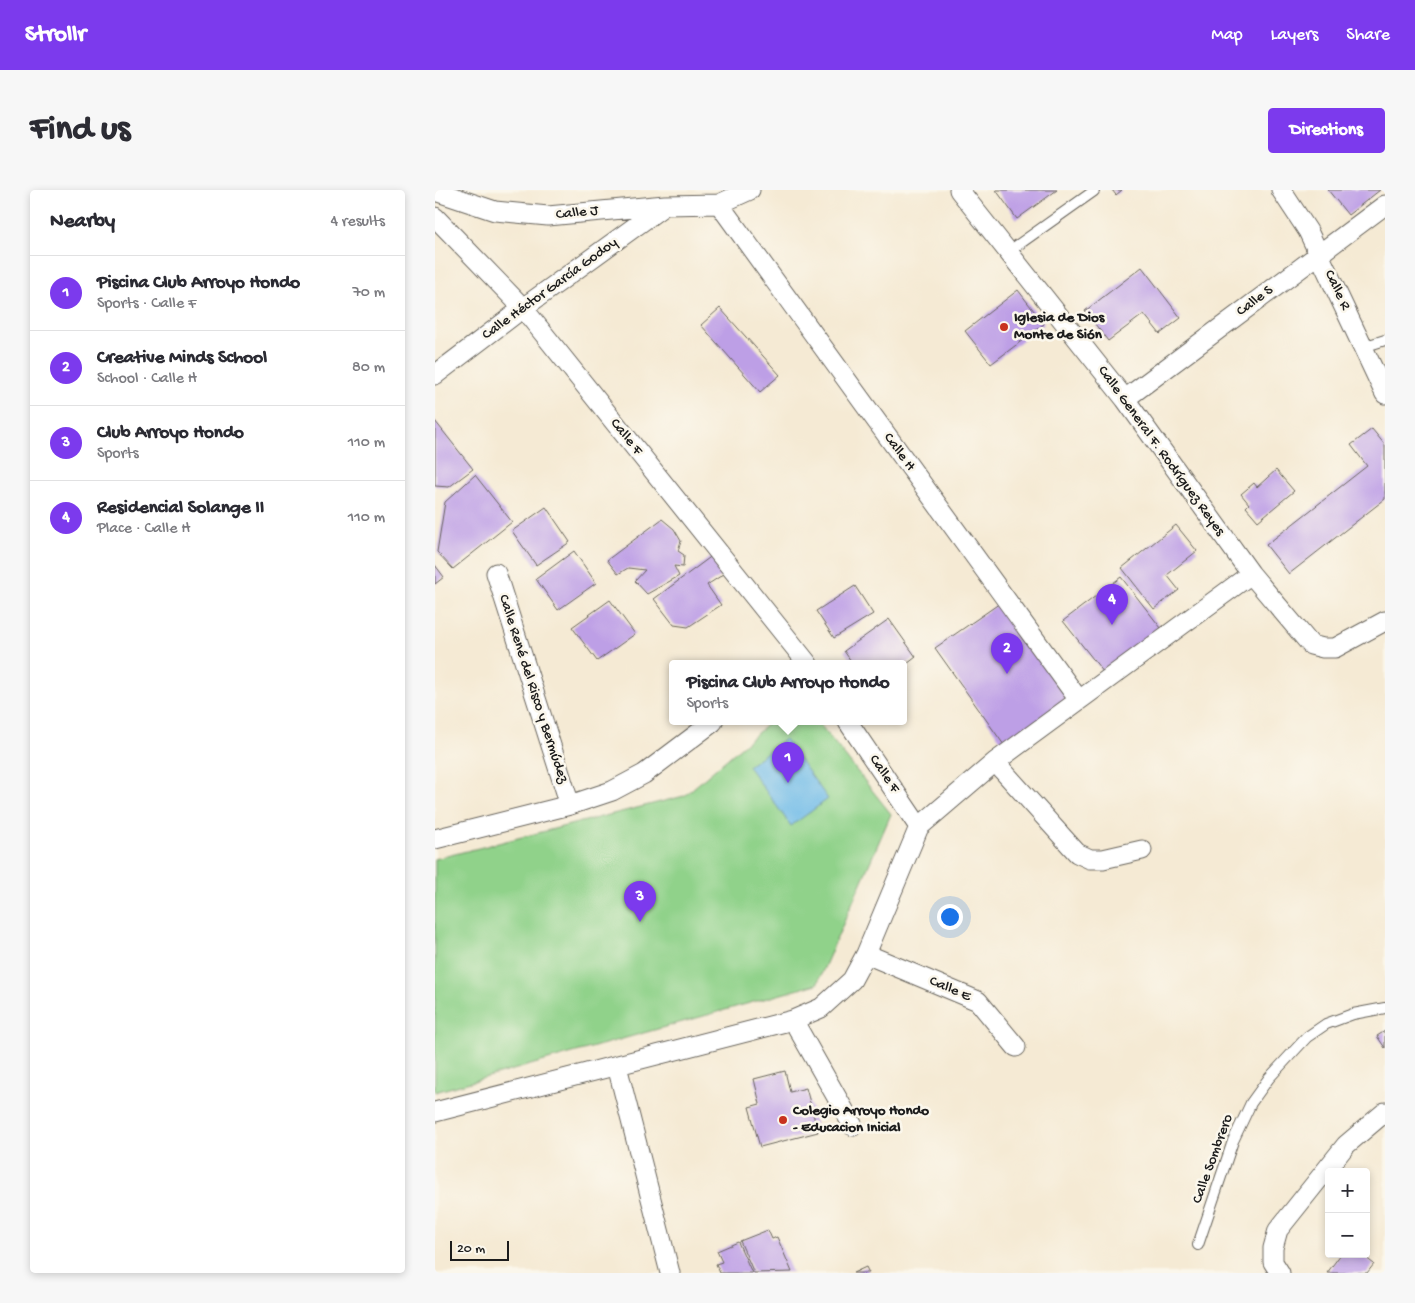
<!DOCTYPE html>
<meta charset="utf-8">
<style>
:root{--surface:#fff;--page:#f7f7f7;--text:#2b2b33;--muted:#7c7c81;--line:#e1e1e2;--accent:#7c3aed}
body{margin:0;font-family:"Gochi Hand",sans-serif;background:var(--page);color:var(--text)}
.controls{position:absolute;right:15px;bottom:15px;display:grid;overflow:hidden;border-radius:5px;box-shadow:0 2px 8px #0003}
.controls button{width:45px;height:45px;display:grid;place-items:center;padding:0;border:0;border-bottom:1px solid var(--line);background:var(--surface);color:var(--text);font:25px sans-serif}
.scale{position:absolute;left:15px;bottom:12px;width:59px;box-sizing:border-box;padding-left:5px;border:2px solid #1c1c1c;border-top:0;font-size:14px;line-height:18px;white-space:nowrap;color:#1c1c1c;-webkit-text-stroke:4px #fbf7ec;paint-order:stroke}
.you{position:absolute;left:514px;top:726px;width:18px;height:18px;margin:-12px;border:4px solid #fff;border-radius:50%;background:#1a73e8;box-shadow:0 0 0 8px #1a73e833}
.badge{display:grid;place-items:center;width:32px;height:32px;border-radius:50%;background:var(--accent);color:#fff;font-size:16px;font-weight:700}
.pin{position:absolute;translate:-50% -41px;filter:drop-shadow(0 1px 2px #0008)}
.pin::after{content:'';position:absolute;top:26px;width:18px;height:15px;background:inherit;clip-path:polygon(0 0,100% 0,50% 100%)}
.popup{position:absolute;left:234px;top:470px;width:238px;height:65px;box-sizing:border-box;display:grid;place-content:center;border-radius:5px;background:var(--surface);filter:drop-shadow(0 1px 4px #0005);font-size:16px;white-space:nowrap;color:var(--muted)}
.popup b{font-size:19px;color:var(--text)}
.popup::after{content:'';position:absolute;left:50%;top:100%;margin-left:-10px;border:10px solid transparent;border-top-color:var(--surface)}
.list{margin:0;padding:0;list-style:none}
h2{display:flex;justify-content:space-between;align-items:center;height:65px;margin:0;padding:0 20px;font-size:21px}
h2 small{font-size:16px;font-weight:400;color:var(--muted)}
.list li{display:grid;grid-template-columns:32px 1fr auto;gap:15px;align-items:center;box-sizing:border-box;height:75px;padding:0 20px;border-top:1px solid var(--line)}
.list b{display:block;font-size:19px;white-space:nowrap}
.list p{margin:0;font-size:16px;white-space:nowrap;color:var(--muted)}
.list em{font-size:16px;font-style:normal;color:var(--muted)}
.map{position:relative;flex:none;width:950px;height:1083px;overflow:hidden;border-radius:5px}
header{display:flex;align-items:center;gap:30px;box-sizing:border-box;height:70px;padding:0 25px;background:var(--accent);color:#fff}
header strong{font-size:24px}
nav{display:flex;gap:28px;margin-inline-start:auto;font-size:18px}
.intro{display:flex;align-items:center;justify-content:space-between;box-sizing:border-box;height:120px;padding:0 30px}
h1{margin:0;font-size:35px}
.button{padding:12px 22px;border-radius:5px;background:var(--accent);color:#fff;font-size:18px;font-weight:700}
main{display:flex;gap:30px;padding:0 30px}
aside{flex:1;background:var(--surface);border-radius:5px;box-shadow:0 2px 8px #0003}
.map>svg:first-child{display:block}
.green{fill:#90d28a;stroke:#567753}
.water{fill:#6fbbe8;stroke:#466c82}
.building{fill:#bd9fe6}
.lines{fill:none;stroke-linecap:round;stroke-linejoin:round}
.service-casing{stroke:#68645c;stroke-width:12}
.minor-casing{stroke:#68645c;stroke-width:21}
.service{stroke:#fff;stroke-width:10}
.minor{stroke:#fff;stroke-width:19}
.poi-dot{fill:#c8321e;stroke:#fbf7ec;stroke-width:2}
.labels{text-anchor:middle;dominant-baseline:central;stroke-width:5;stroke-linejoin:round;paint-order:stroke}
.street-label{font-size:15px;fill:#1c1c1c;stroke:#fbf7ec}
.poi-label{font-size:15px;font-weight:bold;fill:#1c1c1c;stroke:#fbf7ec;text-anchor:start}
</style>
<header>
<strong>Strollr</strong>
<nav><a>Map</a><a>Layers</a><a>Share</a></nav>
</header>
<div class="intro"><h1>Find us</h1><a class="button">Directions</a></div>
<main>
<aside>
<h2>Nearby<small>4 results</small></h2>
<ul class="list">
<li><span class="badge">1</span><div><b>Piscina Club Arroyo Hondo</b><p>Sports · Calle F</p></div><em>70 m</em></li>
<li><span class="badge">2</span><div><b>Creative Minds School</b><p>School · Calle H</p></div><em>80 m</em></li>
<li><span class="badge">3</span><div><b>Club Arroyo Hondo</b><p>Sports</p></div><em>110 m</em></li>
<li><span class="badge">4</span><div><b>Residencial Solange II</b><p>Place · Calle H</p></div><em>110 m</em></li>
</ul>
</aside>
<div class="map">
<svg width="950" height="1083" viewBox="0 0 950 1083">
<rect width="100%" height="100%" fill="#fbf7ec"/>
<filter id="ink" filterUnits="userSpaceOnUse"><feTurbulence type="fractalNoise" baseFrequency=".02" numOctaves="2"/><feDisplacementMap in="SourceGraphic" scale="10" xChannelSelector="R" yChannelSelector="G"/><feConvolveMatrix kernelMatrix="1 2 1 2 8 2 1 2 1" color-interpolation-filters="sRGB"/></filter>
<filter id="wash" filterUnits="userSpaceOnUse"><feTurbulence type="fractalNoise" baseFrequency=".0096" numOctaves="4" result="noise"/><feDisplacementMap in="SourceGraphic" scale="20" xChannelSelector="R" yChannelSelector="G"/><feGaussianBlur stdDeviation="1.12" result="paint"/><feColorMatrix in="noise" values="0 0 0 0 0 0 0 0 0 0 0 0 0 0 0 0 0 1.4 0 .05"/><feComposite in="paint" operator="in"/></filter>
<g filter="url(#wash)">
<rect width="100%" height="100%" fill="#f5ead4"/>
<path class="green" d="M 335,532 L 383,532 L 456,624 L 382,794 L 0,902 L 0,669 L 249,606 Z"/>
<path class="water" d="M 350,549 L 393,609 L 356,636 L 313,576 Z"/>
<g id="blocks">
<path class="building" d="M 561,0 L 622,0 L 582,29 Z
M 677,0 L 687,0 L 681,5 Z
M 893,0 L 945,0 L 913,25 Z
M 707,77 L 746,128 L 725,144 L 709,124 L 673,151 L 650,121 Z
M 583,100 L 609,134 L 556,174 L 530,141 Z
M 285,118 L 345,185 L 325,202 L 266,135 Z
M 0,231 L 38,279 L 14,297 L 0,296 Z
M 937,239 L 950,255 L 950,309 L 854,384 L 831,355 L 932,276 L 916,255 Z
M 841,280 L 859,301 L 823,331 L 811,317 L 814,314 L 806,304 L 819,293 L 822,297 Z
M 40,285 L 77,332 L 18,379 L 2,362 L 10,312 Z
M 111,317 L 135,352 L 101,375 L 77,341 Z
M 227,329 L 239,339 L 246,351 L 243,361 L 249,365 L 248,377 L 239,376 L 244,386 L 212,404 L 200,391 L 210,380 L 193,378 L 183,384 L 172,370 Z
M 741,335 L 762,361 L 732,385 L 744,400 L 719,419 L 687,378 Z
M 139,361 L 161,393 L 123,420 L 101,389 Z
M 278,365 L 292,382 L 272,395 L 286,415 L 253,437 L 239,435 L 219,409 Z
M 0,375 L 9,387 L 0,394 Z
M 686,387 L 726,438 L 669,483 L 628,431 Z
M 420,396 L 438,424 L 399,448 L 381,421 Z
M 571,409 L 644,510 L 574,562 L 500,458 Z
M 175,410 L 200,444 L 162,471 L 137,437 Z
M 454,429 L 481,467 L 468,477 L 468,474 L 418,474 L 409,461 Z
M 950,841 L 950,858 L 942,846 Z
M 350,881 L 355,902 L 371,898 L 383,942 L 325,957 L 314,917 L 325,914 L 319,889 Z
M 333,1040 L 337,1049 L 342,1047 L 357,1082 L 319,1083 L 305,1051 Z
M 303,1052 L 317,1083 L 285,1083 L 281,1074 L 287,1072 L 282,1061 Z
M 906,1064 L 926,1064 L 939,1074 L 932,1083 L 892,1083 Z
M 431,1077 L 434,1083 L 418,1083 Z"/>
</g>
</g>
<g filter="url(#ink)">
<use href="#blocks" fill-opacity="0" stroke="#68645c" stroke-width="1"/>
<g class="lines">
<g class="service-casing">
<path id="service" d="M 573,62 L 659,1
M 928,157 L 950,150
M 763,1055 L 798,951 L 816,913 L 834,888 L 872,847 L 891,834 L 918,824 L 950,818"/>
</g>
<g class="minor-casing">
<path id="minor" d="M 524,0 L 690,209 L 816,384 L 876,455 L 888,458 L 900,458 L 950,431
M 846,0 L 873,41 L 950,204
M 0,1 L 60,21 L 113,26 L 230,15 L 284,14 L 315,0
M 284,14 L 644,510
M 0,27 L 88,118 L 373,474
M 0,185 L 88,118 L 230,15
M 690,209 L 950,15
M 61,383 L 135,615
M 413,532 L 484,637
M 560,572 L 642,663 L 655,669 L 668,669 L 707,660
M 0,649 L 135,615 L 177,601 L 209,584 L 278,532
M 431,764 L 543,811 L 581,857
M 358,830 L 418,936
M 182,876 L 235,1083
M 0,922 L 358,830 L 386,818 L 417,790 L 431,764 L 484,637 L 560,572 L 816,384
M 845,1083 L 838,1072 L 838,1058 L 843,1040 L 911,955 L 950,922"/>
</g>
<use href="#service" class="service"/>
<use href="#minor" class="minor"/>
</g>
</g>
<g class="poi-dot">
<circle cx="569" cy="137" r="5"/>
<circle cx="348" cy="930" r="5"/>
</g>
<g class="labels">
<g class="street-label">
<text transform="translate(142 23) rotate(-6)">Calle J</text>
<text transform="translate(115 99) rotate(-36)">Calle Héctor García Godoy</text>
<text transform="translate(902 100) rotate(65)">Calle R</text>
<text transform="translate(820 111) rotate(-37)">Calle S</text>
<text transform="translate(191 247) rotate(51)">Calle F</text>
<text transform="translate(726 261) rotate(54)">Calle General F. Rodríguez Reyes</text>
<text transform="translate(464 262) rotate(54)">Calle H</text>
<text transform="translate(98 499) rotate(72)">Calle René del Risco y Bermúdez</text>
<text transform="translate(449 584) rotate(56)">Calle F</text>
<text transform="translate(515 799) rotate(23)">Calle E</text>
<text transform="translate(778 969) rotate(-70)">Calle Sombrero</text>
</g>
<g class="poi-label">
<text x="579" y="128">Iglesia de Dios<tspan x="579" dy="17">Monte de Sión</tspan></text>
<text x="358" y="921">Colegio Arroyo Hondo<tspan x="358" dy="17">- Educacion Inicial</tspan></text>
</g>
</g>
</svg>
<div class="controls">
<button>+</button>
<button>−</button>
</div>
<div class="scale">20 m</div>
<div class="you"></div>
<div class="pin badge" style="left:353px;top:593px">1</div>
<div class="popup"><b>Piscina Club Arroyo Hondo</b>Sports</div>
<div class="pin badge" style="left:572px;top:484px">2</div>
<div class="pin badge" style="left:205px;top:732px">3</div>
<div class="pin badge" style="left:677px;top:435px">4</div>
</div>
</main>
